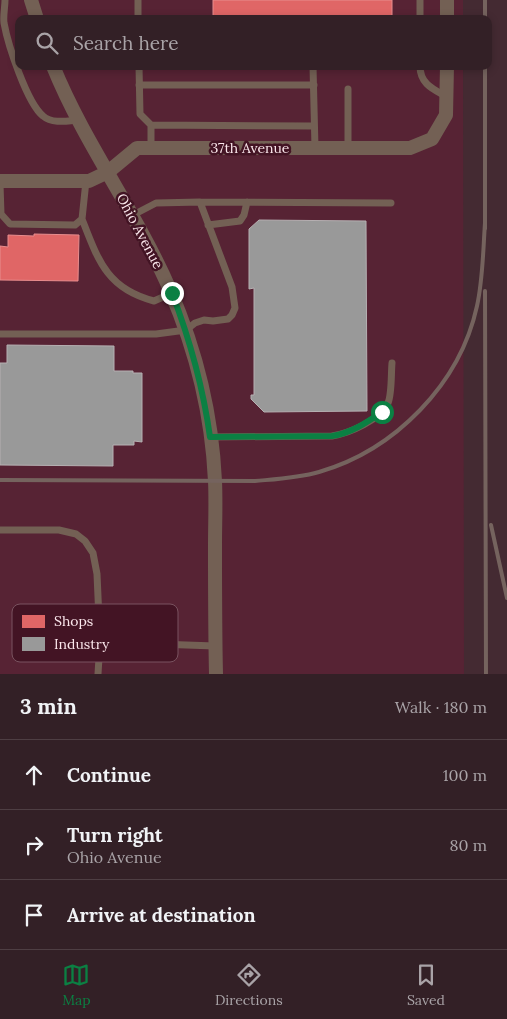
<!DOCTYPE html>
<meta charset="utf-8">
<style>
:root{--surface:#332026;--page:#3b282e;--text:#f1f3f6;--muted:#a9a3a7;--line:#4e3e43;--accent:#0b8043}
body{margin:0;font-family:Lora,serif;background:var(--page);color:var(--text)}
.stop{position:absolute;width:15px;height:15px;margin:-11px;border:4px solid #0b8043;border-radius:50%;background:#fff}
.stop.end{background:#0b8043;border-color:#fff;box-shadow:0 1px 5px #0008}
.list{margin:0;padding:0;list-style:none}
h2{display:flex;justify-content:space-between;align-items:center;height:65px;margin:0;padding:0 20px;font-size:21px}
h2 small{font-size:16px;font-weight:400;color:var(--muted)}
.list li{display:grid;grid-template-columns:32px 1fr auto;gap:15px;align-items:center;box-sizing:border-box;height:70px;padding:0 20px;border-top:1px solid var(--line)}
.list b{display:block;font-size:19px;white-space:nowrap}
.list p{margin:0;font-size:16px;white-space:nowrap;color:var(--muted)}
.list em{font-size:16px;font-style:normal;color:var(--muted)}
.icon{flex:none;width:28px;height:28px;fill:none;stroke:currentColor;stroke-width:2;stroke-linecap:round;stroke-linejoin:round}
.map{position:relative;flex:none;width:507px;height:674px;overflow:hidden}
.search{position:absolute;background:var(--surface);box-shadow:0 2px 8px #0003;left:15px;right:15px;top:15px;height:55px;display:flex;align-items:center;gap:12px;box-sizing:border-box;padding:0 18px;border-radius:10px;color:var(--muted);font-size:19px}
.sheet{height:275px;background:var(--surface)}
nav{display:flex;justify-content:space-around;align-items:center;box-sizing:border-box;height:70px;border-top:1px solid var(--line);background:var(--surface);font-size:14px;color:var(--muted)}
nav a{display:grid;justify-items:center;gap:2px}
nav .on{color:var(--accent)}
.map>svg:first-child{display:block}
.built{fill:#572334}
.shops{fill:#e06666;stroke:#e88d8e}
.industry{fill:#999;stroke:#b6b0b2}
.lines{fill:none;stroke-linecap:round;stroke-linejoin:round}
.service{stroke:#736054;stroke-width:7}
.minor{stroke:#736054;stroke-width:14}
.rail{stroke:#75635e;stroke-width:4}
.route{stroke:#0b8043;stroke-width:6}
.labels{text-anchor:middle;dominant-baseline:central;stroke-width:5;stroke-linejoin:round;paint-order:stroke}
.street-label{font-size:14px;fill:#fbe7ec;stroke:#431424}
.key{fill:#431424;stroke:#7a5360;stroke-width:1}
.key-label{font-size:14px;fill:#fbe7ec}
</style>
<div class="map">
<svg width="507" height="674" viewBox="0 0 507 674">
<rect width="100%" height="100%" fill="#442a32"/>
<path class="built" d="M 0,0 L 463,0 L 463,19 L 19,19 L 19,66 L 463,66 L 464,674 L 0,674 Z"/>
<path class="shops" d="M 213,0 L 392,0 L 392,19 L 213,19 Z
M 34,234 L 79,235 L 78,281 L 0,280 L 0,246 L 8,247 L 8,235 L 34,236 Z"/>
<path class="industry" d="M 259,220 L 366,221 L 367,411 L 264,412 L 251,399 L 251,395 L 254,395 L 254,288 L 249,289 L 249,229 Z
M 7,345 L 114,346 L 114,371 L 133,371 L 133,373 L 142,373 L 142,442 L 134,441 L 134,445 L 113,445 L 113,466 L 0,465 L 0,363 L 7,363 Z"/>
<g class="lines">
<path class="service" d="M 5,0 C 5,7 3,16 4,23 C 8,45 27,103 43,116 C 52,124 67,121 77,120
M 138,0 L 138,19
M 420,0 L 420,19
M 139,66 L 140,114 L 151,125 L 151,148
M 313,66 L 315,148
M 420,66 C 420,84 433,89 447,97
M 139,85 L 314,85
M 151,125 L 314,126
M 348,148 L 348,89
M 0,184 L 1,214 L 10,224 L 75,225 L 82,219 L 86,181
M 200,202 L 391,203
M 82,219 C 98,260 107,289 154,301 L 172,293
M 208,225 L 240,221 L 244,215 L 247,202
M 0,334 L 156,334 L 186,330 L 195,323 L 204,320 L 213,321 L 228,319 L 232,315 L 235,308 L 232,287 L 200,202 L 156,203 L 133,215
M 210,437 L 332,436 C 350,433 380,420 388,403 C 392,394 391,373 392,363
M 0,530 L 59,530 L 76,534 L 85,541 L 93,553 L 97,574 L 100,642 L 98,674
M 100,642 L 215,646"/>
<path class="minor" d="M 31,0 L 37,19
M 447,19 L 447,0
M 53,66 C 85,145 137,213 170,290 C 196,350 212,416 215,481 C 216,502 215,524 215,545 C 215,588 215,631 216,674
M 0,181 L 89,181 L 108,172 L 137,148 L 410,148 L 432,139 L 446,115 L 447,66"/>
<path class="rail" d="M 485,0 L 485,19
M 485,66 L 485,229
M 485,291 L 486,674
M 0,480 L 255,481 C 277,479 298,478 319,472 C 395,450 460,384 477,306 C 483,279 483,251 485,223
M 491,525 L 507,598"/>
</g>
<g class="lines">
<path class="route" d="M 172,293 C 190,340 203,387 210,437 L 332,436 C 351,433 366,423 382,412"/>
</g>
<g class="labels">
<g class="street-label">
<text x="250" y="148">37th Avenue</text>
<text transform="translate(140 231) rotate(62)">Ohio Avenue</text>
</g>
</g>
<rect x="12" y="604" width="166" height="58" rx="8" class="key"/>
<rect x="22" y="615" width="23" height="13" fill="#e06666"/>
<rect x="22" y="637" width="23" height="14" fill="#999"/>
<g class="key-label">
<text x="54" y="626">Shops</text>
<text x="54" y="649">Industry</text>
</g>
</svg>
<div class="stop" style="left:382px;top:412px"></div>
<div class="stop end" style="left:172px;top:293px"></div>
<div class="search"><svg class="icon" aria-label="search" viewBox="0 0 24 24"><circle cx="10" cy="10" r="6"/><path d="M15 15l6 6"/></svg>Search here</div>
</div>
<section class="sheet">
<h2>3 min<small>Walk · 180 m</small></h2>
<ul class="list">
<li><svg class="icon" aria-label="ahead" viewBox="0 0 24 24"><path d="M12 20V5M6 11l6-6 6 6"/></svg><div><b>Continue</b></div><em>100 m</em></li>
<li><svg class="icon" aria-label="right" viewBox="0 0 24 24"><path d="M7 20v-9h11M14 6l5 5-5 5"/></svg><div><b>Turn right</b><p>Ohio Avenue</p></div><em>80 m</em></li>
<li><svg class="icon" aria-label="arrive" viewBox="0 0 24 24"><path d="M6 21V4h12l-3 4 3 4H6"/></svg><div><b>Arrive at destination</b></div></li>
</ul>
</section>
<nav>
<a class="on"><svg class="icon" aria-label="map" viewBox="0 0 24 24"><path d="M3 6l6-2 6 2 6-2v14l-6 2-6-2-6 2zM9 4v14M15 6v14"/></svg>Map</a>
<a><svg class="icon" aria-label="directions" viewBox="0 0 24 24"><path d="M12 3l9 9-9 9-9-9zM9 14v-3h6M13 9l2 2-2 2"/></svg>Directions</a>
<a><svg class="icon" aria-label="saved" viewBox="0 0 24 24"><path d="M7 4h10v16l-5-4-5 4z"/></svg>Saved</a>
</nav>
